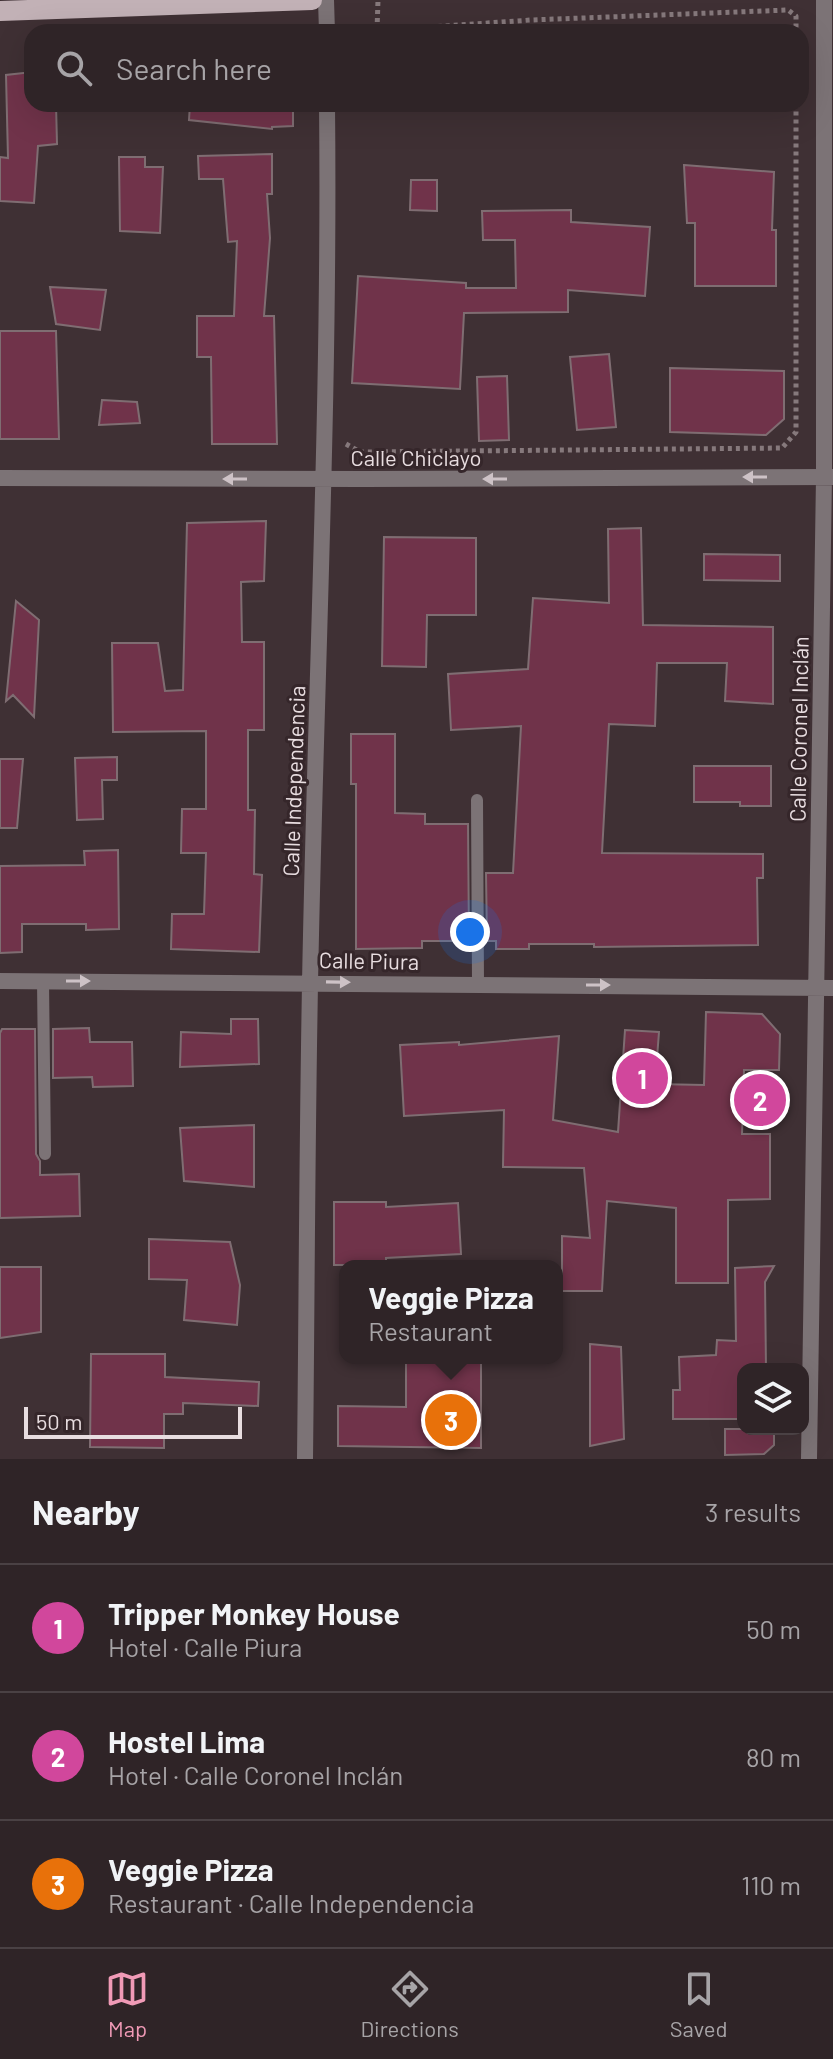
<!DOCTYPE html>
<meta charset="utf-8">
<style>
:root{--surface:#2f2427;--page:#3b3033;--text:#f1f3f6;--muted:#a7a4a7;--line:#4a4144;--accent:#f09ab6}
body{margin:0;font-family:Barlow,sans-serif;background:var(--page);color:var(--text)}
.controls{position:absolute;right:24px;bottom:24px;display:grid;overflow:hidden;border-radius:16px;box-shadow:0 8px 32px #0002}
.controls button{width:72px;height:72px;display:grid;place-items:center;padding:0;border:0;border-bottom:2px solid var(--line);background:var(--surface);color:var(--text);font:40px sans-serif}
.scale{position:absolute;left:24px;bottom:20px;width:218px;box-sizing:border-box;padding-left:8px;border:4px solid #e8dde0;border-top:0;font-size:22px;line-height:28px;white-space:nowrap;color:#e8dde0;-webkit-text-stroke:6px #35262a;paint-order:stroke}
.you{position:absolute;left:470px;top:932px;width:28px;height:28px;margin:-20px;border:6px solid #fff;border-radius:50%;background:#1a73e8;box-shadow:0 0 0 12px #1a73e833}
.badge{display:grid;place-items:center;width:52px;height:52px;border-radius:50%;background:var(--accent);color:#fff;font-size:26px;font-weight:700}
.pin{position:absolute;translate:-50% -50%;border:4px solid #fff;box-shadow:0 2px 8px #0006}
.popup{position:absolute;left:339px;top:1260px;width:224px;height:104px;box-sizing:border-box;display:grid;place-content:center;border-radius:16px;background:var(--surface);filter:drop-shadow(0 2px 6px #0005);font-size:26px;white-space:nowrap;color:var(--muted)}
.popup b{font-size:30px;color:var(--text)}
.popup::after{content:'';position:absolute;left:50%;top:100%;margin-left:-16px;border:16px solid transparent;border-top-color:var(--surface)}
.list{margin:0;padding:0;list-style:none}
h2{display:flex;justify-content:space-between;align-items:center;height:104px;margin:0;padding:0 32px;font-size:34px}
h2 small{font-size:26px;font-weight:400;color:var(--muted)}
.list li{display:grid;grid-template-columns:52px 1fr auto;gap:24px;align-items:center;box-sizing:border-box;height:128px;padding:0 32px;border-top:2px solid var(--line)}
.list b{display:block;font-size:30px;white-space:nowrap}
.list p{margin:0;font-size:26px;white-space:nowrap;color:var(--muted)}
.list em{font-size:26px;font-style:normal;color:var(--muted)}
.icon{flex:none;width:44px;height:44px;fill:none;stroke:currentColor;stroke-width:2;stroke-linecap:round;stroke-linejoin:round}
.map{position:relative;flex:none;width:833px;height:1459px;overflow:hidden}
.search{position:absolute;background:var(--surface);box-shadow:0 8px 32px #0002;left:24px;right:24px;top:24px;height:88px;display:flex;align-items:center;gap:20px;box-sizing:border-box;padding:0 28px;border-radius:24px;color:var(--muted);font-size:30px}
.sheet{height:488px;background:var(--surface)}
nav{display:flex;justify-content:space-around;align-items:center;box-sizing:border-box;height:112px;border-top:2px solid var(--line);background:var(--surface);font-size:22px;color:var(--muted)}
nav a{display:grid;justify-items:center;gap:4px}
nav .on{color:var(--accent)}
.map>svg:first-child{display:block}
.building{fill:#70334a;stroke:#7f6d72;stroke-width:2}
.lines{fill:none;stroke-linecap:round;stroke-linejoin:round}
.path{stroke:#86797c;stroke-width:5;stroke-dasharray:4 4;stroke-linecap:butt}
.service{stroke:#7c7376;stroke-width:12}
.minor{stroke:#7c7376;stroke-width:16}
.primary{stroke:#c2b1b6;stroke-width:20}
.oneway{fill:#cdc2c6}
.labels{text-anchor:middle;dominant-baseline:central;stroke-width:6;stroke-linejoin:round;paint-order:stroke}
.street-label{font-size:22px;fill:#e8dde0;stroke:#35262a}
</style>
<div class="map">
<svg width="833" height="1459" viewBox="0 0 833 1459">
<rect width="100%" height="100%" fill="#3f3034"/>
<path class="building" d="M 32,72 L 32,104 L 56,104 L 57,144 L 38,146 L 34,203 L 0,201 L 0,157 L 8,158 L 6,75 Z
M 190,104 L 293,104 L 293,126 L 272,127 L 272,129 L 189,120 Z
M 272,154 L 272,194 L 267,194 L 270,238 L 264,316 L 274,316 L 277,444 L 212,444 L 211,357 L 197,357 L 197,316 L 234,316 L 237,241 L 228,242 L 223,179 L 199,179 L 198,156 Z
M 119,157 L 145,157 L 145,167 L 163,167 L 160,233 L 120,231 Z
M 684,165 L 774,172 L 772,230 L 776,230 L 776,286 L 695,286 L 695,223 L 687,223 Z
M 411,180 L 437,180 L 437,211 L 410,210 Z
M 571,210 L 571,222 L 650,227 L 645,296 L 568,290 L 568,312 L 464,313 L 460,389 L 352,383 L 358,276 L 466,283 L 466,288 L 516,288 L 515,240 L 483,240 L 482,211 Z
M 50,287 L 106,290 L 100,330 L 56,324 Z
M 0,331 L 56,331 L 59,439 L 0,439 Z
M 609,354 L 616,427 L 577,430 L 570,357 Z
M 670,368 L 784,371 L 784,419 L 766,435 L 670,432 Z
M 507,376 L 509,440 L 479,441 L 477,377 Z
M 102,400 L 137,402 L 140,423 L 99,425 Z
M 266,521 L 264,581 L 241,582 L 242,642 L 264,642 L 264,730 L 248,730 L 248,810 L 255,810 L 254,874 L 262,875 L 259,952 L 171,949 L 172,914 L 204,914 L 206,853 L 181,853 L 182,809 L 206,809 L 206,731 L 113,732 L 112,643 L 158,643 L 165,691 L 183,690 L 187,523 Z
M 641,528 L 643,625 L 773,627 L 773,704 L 725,701 L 727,663 L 657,663 L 655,726 L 609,724 L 602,853 L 763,854 L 763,878 L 757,878 L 758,945 L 594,947 L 594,944 L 529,944 L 529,949 L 496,949 L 496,941 L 487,941 L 486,873 L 513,873 L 521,726 L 451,730 L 448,674 L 528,669 L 533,598 L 609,603 L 608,529 Z
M 384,537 L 476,538 L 476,615 L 427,615 L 426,667 L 382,666 Z
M 704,554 L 780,555 L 780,581 L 704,580 Z
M 16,601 L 39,620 L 34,717 L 13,695 L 6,701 Z
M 351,734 L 395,734 L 395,813 L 425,814 L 425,824 L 468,824 L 469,941 L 422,941 L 422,948 L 356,949 L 356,784 L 351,784 Z
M 117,757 L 117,780 L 102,780 L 103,819 L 77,820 L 75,758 Z
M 0,759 L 23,759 L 17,828 L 0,828 Z
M 694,766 L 771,766 L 771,806 L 740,806 L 740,802 L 694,802 Z
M 118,850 L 119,929 L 86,930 L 86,924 L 22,924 L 22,952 L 0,953 L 0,866 L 85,865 L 84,851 Z
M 706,1012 L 762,1014 L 780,1034 L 779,1070 L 744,1070 L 742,1134 L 770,1134 L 770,1199 L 728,1200 L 728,1283 L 676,1283 L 676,1208 L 607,1201 L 602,1291 L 562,1291 L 562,1236 L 590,1238 L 584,1168 L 503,1167 L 504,1110 L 404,1116 L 400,1045 L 459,1042 L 459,1045 L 559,1036 L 553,1120 L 618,1132 L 625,1030 L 659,1032 L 655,1084 L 704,1085 Z
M 231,1019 L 258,1019 L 259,1064 L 180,1067 L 181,1032 L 231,1034 Z
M 89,1028 L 90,1042 L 132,1042 L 133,1086 L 93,1087 L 92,1077 L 53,1078 L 53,1029 Z
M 2,1029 L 35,1029 L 36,1154 L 40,1161 L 40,1175 L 79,1174 L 80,1216 L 0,1218 L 0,1033 Z
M 254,1125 L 254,1187 L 184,1181 L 180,1128 Z
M 334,1202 L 386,1202 L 386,1207 L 458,1203 L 461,1254 L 386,1258 L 386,1265 L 334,1265 Z
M 149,1239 L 230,1242 L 240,1285 L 237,1325 L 184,1320 L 187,1280 L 149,1279 Z
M 774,1266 L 765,1282 L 766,1369 L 743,1369 L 743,1419 L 673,1419 L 673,1390 L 680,1390 L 679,1357 L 716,1355 L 717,1340 L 736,1341 L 735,1268 Z
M 0,1267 L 41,1267 L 41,1332 L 0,1338 Z
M 590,1344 L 621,1347 L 624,1439 L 590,1446 Z
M 91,1354 L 165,1354 L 165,1377 L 259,1382 L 258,1406 L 183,1403 L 183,1414 L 164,1414 L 164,1448 L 90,1447 Z
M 406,1358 L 481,1358 L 481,1448 L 338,1446 L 338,1406 L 406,1407 Z
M 725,1429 L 774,1429 L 774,1445 L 764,1454 L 725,1455 Z"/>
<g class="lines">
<path class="path" d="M 377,30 L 378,0
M 358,32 L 531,20 L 788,10 L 796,16 L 796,32
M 346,444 L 360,452 L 782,448 L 796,432 L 796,104"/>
<path class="service" d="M 477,800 L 478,984
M 43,981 L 45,1154"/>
<path class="minor" d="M 326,0 L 327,32
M 0,478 L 364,479 L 833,477
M 0,981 L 833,988
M 305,1459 C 307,1284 307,1109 311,935 C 317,658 330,381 327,104
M 809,1459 L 824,477 L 824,0"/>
<path class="primary" d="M 0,11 L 312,0"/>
</g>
<defs><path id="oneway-solid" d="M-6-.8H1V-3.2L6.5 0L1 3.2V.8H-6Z" transform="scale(2)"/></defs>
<g class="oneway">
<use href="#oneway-solid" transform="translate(755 477) rotate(180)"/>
<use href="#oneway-solid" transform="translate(235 479) rotate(-180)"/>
<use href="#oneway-solid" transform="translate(495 479) rotate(180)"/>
<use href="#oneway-solid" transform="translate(78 981)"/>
<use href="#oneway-solid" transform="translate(338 982) rotate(1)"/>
<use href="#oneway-solid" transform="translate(598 985)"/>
</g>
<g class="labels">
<g class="street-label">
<text x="416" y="457">Calle Chiclayo</text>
<text transform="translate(798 729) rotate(-89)">Calle Coronel Inclán</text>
<text transform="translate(293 781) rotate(-88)">Calle Independencia</text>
<text transform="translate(369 960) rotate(1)">Calle Piura</text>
</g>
</g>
</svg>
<div class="controls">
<button><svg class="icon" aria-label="layers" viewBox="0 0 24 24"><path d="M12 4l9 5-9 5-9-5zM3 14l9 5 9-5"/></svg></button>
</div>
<div class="scale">50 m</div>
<div class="you"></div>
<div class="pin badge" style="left:642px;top:1078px;background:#d1479c">1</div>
<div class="pin badge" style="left:760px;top:1100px;background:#d1479c">2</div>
<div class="pin badge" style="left:451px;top:1420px;background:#e8710a">3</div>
<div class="popup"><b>Veggie Pizza</b>Restaurant</div>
<div class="search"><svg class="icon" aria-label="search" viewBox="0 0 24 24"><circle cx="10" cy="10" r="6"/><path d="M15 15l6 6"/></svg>Search here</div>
</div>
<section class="sheet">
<h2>Nearby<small>3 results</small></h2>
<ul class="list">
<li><span class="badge" style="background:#d1479c">1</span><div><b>Tripper Monkey House</b><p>Hotel · Calle Piura</p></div><em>50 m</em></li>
<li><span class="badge" style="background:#d1479c">2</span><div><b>Hostel Lima</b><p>Hotel · Calle Coronel Inclán</p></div><em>80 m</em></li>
<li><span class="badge" style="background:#e8710a">3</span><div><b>Veggie Pizza</b><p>Restaurant · Calle Independencia</p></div><em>110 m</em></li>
</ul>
</section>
<nav>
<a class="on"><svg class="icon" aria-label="map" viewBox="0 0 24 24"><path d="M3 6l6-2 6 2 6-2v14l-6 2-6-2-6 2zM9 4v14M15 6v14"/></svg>Map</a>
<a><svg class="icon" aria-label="directions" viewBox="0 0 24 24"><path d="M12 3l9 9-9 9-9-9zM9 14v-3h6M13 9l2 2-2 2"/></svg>Directions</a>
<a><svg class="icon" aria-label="saved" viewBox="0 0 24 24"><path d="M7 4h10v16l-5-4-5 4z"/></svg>Saved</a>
</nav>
